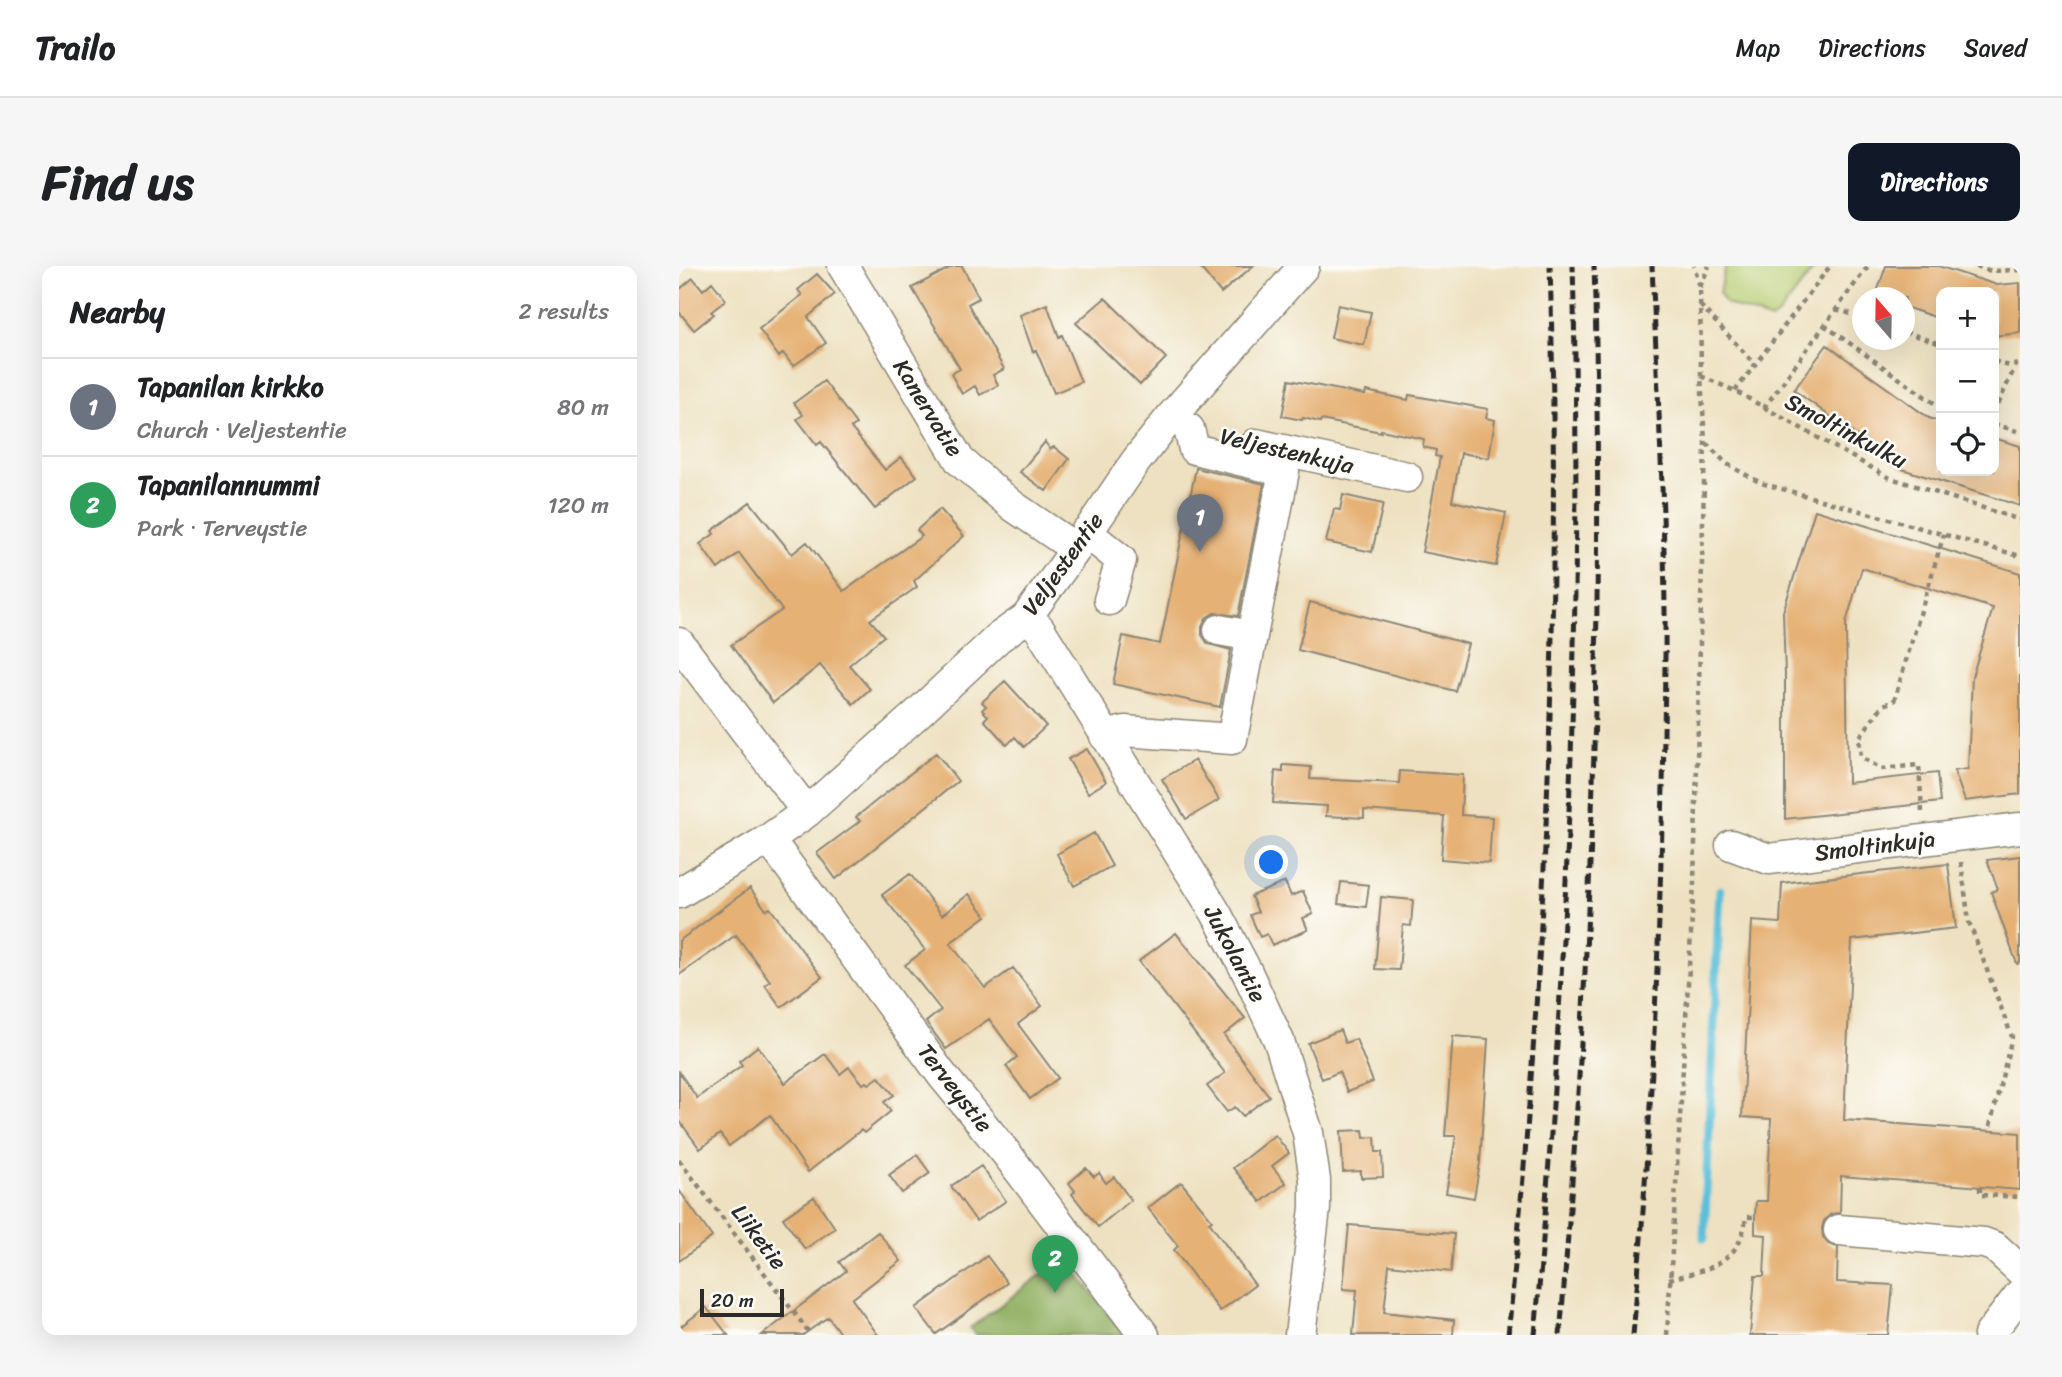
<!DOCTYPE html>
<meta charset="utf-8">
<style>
:root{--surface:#fff;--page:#f6f6f6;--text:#202124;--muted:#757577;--line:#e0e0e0;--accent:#111827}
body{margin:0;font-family:Sriracha,sans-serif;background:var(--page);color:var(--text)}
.controls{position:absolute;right:21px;top:21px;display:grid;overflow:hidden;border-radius:14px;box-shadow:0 7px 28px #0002}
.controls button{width:63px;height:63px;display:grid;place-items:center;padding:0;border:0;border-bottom:2px solid var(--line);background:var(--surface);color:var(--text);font:35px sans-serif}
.compass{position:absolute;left:1173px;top:21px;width:63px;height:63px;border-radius:50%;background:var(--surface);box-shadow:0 7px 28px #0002;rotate:340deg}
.scale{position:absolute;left:21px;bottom:18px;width:84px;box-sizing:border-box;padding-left:7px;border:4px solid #2b2b2b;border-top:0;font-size:19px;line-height:24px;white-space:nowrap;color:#2b2b2b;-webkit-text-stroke:5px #fdfcf7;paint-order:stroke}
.you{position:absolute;left:593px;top:597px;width:24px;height:24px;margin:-18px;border:5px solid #fff;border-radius:50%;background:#1a73e8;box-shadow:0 0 0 10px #1a73e833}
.badge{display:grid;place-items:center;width:46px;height:46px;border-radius:50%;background:var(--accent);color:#fff;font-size:23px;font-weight:700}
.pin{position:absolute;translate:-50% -58px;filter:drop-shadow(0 2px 4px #0008)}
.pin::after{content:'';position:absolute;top:37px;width:24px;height:21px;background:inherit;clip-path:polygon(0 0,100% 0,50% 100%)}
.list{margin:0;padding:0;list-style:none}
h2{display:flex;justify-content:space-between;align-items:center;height:91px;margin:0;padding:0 28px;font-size:30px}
h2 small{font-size:23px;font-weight:400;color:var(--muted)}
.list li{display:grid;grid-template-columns:46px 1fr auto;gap:21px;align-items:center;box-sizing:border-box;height:98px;padding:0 28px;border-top:2px solid var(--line)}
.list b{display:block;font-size:26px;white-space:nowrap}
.list p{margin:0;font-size:23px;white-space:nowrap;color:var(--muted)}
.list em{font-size:23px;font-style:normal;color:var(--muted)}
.icon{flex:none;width:38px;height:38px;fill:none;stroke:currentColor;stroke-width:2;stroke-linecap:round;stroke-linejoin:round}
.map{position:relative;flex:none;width:1341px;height:1069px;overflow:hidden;border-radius:14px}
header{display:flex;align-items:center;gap:42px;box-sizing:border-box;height:98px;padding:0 35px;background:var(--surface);border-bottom:2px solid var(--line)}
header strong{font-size:33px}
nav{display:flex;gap:38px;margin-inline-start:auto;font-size:24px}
.intro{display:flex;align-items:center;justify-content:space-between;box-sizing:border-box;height:168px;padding:0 42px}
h1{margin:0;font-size:49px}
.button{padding:18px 32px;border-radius:14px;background:var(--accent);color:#fff;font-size:24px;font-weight:700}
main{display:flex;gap:42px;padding:0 42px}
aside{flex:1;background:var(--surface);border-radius:14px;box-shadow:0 7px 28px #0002}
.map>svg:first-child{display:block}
.green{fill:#b6cb6f;stroke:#707b4d;stroke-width:2}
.forest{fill:#90af62;stroke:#5e6d46;stroke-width:2}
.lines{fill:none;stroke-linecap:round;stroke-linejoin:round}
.stream{stroke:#5bbfd9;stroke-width:9}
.building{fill:#e5b174}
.minor-casing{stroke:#8c8676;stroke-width:33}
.path{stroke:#8c8676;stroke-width:4.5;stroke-dasharray:5 5;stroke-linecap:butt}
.minor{stroke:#fff;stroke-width:30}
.rail{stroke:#2b2b2b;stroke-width:5;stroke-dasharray:10 5;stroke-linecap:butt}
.labels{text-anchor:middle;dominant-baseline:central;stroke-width:5;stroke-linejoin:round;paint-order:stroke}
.street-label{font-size:23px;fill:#2b2b2b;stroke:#fdfcf7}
</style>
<header>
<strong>Trailo</strong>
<nav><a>Map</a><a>Directions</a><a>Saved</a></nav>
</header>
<div class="intro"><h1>Find us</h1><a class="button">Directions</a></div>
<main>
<aside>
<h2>Nearby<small>2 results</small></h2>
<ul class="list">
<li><span class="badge" style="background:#6b7280">1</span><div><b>Tapanilan kirkko</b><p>Church · Veljestentie</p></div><em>80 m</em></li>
<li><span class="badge" style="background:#2e9e5b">2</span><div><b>Tapanilannummi</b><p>Park · Terveystie</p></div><em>120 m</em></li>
</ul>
</aside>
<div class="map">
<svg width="1341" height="1069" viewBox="0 0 1341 1069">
<rect width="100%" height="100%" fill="#fdfcf7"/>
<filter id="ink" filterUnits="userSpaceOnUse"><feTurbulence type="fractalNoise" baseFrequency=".0143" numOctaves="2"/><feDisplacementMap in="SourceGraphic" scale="14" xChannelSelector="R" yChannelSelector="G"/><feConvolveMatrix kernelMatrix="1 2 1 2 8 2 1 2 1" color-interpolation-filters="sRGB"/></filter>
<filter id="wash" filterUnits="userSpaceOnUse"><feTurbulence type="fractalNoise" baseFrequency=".00686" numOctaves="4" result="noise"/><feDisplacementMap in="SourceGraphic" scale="28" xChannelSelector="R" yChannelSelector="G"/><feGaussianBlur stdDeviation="1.57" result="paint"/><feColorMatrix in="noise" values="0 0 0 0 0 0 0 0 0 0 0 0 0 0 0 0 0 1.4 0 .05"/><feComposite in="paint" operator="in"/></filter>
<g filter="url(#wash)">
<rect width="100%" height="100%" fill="#eee1c1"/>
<path class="green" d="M 1047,0 L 1137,0 L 1100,48 L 1092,54 L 1047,38 L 1040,27 Z"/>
<path class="forest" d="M 386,991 L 445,1069 L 296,1069 L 291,1062 Z"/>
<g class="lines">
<path class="stream" d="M 1025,972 L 1041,624"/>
</g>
<g id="blocks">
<path class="building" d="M 274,0 L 283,0 L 300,32 L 289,38 L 325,103 L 314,109 L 319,119 L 301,129 L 296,120 L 283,128 L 272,108 L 281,103 L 233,22 Z
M 520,0 L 574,0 L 542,27 Z
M 1207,0 L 1259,0 L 1318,19 L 1341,17 L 1341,67 L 1315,70 L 1315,26 L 1262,26 L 1262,53 L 1226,41 L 1226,32 L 1196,32 Z
M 138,8 L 156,28 L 129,51 L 147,77 L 114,100 L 104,87 L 100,91 L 80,63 L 123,29 L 119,24 Z
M 14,12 L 24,24 L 33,16 L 47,34 L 32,46 L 35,48 L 15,64 L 0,46 L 0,24 Z
M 426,32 L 487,92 L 461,119 L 397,57 Z
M 368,38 L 380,71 L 383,69 L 402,116 L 375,127 L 357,84 L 354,86 L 341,49 Z
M 659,39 L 692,46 L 685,79 L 652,72 Z
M 1148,79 L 1250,152 L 1262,156 L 1262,205 L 1315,205 L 1315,172 L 1341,180 L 1341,240 L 1223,203 L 1115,124 Z
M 610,114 L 686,129 L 687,125 L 729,134 L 730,129 L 809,143 L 807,152 L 816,154 L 810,192 L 782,187 L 773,235 L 827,247 L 817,300 L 743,286 L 761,191 L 756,190 L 757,184 L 744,181 L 745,173 L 702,164 L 702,166 L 642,154 L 641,156 L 624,152 L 623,154 L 603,150 Z
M 145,115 L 177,158 L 172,162 L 206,204 L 222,191 L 238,210 L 196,243 L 142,176 L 138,179 L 118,153 L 124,149 L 115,137 Z
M 366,176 L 371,183 L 375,181 L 390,193 L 367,225 L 341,206 Z
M 517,202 L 585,218 L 559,350 L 535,347 L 527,352 L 523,360 L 523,369 L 529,378 L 552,384 L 541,441 L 434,418 L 444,370 L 481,378 Z
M 664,229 L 704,238 L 693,286 L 647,276 L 655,243 L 661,244 Z
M 71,236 L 113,288 L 128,276 L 165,325 L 243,270 L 238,264 L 261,243 L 285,270 L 235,315 L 238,321 L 191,354 L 205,370 L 170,399 L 191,423 L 174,438 L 141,399 L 94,437 L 52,379 L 103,344 L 60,287 L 39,303 L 21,278 L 35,268 L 33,265 Z
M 1136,244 L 1341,307 L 1341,528 L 1286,535 L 1275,505 L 1289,503 L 1293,411 L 1314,342 L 1183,302 L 1167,357 L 1169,517 L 1258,507 L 1261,536 L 1106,553 L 1106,409 L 1104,346 Z
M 631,336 L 789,378 L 776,425 L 619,384 Z
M 326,415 L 367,460 L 345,481 L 336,471 L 328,479 L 305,454 L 309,450 L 303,444 L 307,440 L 303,436 Z
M 408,483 L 427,516 L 409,527 L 389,493 Z
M 257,487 L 279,515 L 157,613 L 138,587 L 181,555 L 177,551 Z
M 516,494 L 540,534 L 507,553 L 483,513 Z
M 604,499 L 632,501 L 631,513 L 720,517 L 721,505 L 784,509 L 782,549 L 813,551 L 810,597 L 762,593 L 765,550 L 685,544 L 685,552 L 647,550 L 648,540 L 594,537 L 596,505 L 604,506 Z
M 415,567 L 433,600 L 395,620 L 378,588 Z
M 1341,590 L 1341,697 L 1338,698 L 1312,626 L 1319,623 L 1308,594 Z
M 1269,598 L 1277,662 L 1173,674 L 1165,854 L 1341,867 L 1341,924 L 1162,910 L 1161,947 L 1152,948 L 1145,955 L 1143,962 L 1144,971 L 1149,978 L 1159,981 L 1158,1016 L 1214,1019 L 1209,1069 L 1071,1069 L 1076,1010 L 1085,1010 L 1087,969 L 1076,968 L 1076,951 L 1077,935 L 1088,935 L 1092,853 L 1063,851 L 1073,655 L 1101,657 L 1103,617 Z
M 231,608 L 263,649 L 290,628 L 307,650 L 271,677 L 306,722 L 334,702 L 363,740 L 339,758 L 379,812 L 351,833 L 327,800 L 338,791 L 310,753 L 267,783 L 247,756 L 262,744 L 226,699 L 246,684 L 203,629 Z
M 606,616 L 612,630 L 624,625 L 634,648 L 624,652 L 629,664 L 593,679 L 588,668 L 581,671 L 571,649 L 579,646 L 572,630 Z
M 662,616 L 690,619 L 687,641 L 659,638 Z
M 71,622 L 87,644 L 91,642 L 143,711 L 102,741 L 86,719 L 91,715 L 57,669 L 0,709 L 0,675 Z
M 702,631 L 734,634 L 732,660 L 724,659 L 720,704 L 696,703 Z
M 497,667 L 566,752 L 545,769 L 590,830 L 564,850 L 556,841 L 548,846 L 528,820 L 546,807 L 460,695 Z
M 661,764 L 666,777 L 677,773 L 694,816 L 668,826 L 660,806 L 643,813 L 629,777 Z
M 774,770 L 809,773 L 801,897 L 795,932 L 767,927 L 777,870 L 766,870 Z
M 79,780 L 106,817 L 146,788 L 161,808 L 170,801 L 184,818 L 188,816 L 190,818 L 200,811 L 215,829 L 205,836 L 212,845 L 185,867 L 182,864 L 129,906 L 91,849 L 50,880 L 41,868 L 21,883 L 0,854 L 0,806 L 18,832 L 63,799 L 60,795 Z
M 684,864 L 685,872 L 696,871 L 697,886 L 703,886 L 704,911 L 682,912 L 682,905 L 664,906 L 662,865 Z
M 596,869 L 610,887 L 593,900 L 607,917 L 582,936 L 554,902 Z
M 238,889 L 251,907 L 223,927 L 210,909 Z
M 302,900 L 327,935 L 297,955 L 272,920 Z
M 407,902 L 415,911 L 420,907 L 427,917 L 435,911 L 452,934 L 419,961 L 393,928 L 396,925 L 390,917 Z
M 502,916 L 533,954 L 530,956 L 576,1019 L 541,1045 L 495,984 L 499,980 L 469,942 Z
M 0,924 L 33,971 L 0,995 Z
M 135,931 L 156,962 L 126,983 L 104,952 Z
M 670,959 L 775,968 L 772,1006 L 710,999 L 705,1046 L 775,1054 L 774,1069 L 674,1069 L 678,1024 L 664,1023 Z
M 199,966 L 222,995 L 173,1033 L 199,1069 L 162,1069 L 149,1051 L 124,1069 L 83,1069 L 167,1005 L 160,996 Z
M 308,990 L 328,1017 L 257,1068 L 237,1042 Z
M 27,1041 L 49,1069 L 0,1069 L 0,1062 Z"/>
</g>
</g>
<g filter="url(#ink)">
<use href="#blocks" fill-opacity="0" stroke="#8c8676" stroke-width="2"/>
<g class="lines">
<g class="minor-casing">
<path id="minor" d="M 164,0 L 281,195 L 334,240 L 397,283
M 577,178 L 728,211
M 407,266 L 442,294 L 430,334
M 347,352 L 360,362 L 537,647 L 568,706 L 600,775 L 629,867 L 636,914 L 636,942 L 621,1069
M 540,364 L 573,370
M 0,377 L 128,546
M 426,470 L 446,465 L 553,473 L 605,205 L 515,183 L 510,163
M 90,573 L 263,809 L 327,887 L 465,1069
M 1052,579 L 1090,593 L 1341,562
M 0,627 L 90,573 L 128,546 L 238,448 L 319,372 L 347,352 L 397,283 L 457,195 L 491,152 L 625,0
M 1160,964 L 1305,977 L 1316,981 L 1341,1004
M 1310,1069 L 1341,1028"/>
</g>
<path class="path" d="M 1297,0 L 1312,5 L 1341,4
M 1021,21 L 1030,0
M 1021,39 L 1075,97
M 1157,43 L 1184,52
M 1145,59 L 1262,142
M 1226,66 L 1262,78
M 1315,95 L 1330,100 L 1341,98
M 1022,110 L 1056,125 L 1209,211 L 1341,254
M 1056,125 L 1151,0
M 1085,142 L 1189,0
M 1315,147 L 1337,99
M 1315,158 L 1341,166
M 1027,177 L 1048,198 L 1082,217 L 1341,290
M 1243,546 L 1240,499 L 1202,503 L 1182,491 L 1180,472 L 1204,439 L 1215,435 L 1265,268
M 1282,596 L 1290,656 L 1333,771 L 1310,864
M 0,894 L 132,1069
M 1301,921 L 1301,929 L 1341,931
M 990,1013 C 1030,1004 1062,997 1067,951 L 1076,951
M 988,1069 L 1015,617 L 1026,176 L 1022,110 L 1021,21 L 1015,0"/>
<use href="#minor" class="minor"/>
<path class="rail" d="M 829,1069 C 866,714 882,357 871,0
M 856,1069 C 887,714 904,357 894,0
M 881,1069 C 911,714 926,356 915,0
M 954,1069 C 974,844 984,618 986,392 C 987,262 979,131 973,0"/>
</g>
</g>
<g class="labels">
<g class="street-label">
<text transform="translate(249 142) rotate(58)">Kanervatie</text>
<text transform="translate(1167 165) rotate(28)">Smoltinkulku</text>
<text transform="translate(608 185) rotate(13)">Veljestenkuja</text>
<text transform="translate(384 298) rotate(-54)">Veljestentie</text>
<text transform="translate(1196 580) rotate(-7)">Smoltinkuja</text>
<text transform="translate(556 688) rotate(62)">Jukolantie</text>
<text transform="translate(276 822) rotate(52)">Terveystie</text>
<text transform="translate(80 971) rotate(53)">Liiketie</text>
</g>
</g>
</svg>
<div class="controls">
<button>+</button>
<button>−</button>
<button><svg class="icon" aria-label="locate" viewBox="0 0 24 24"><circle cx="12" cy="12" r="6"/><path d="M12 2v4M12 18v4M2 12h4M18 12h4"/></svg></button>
</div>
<svg class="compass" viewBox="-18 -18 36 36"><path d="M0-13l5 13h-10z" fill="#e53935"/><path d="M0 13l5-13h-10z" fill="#757577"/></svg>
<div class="scale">20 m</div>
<div class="you"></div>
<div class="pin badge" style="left:521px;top:286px;background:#6b7280">1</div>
<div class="pin badge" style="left:376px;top:1027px;background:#2e9e5b">2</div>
</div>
</main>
